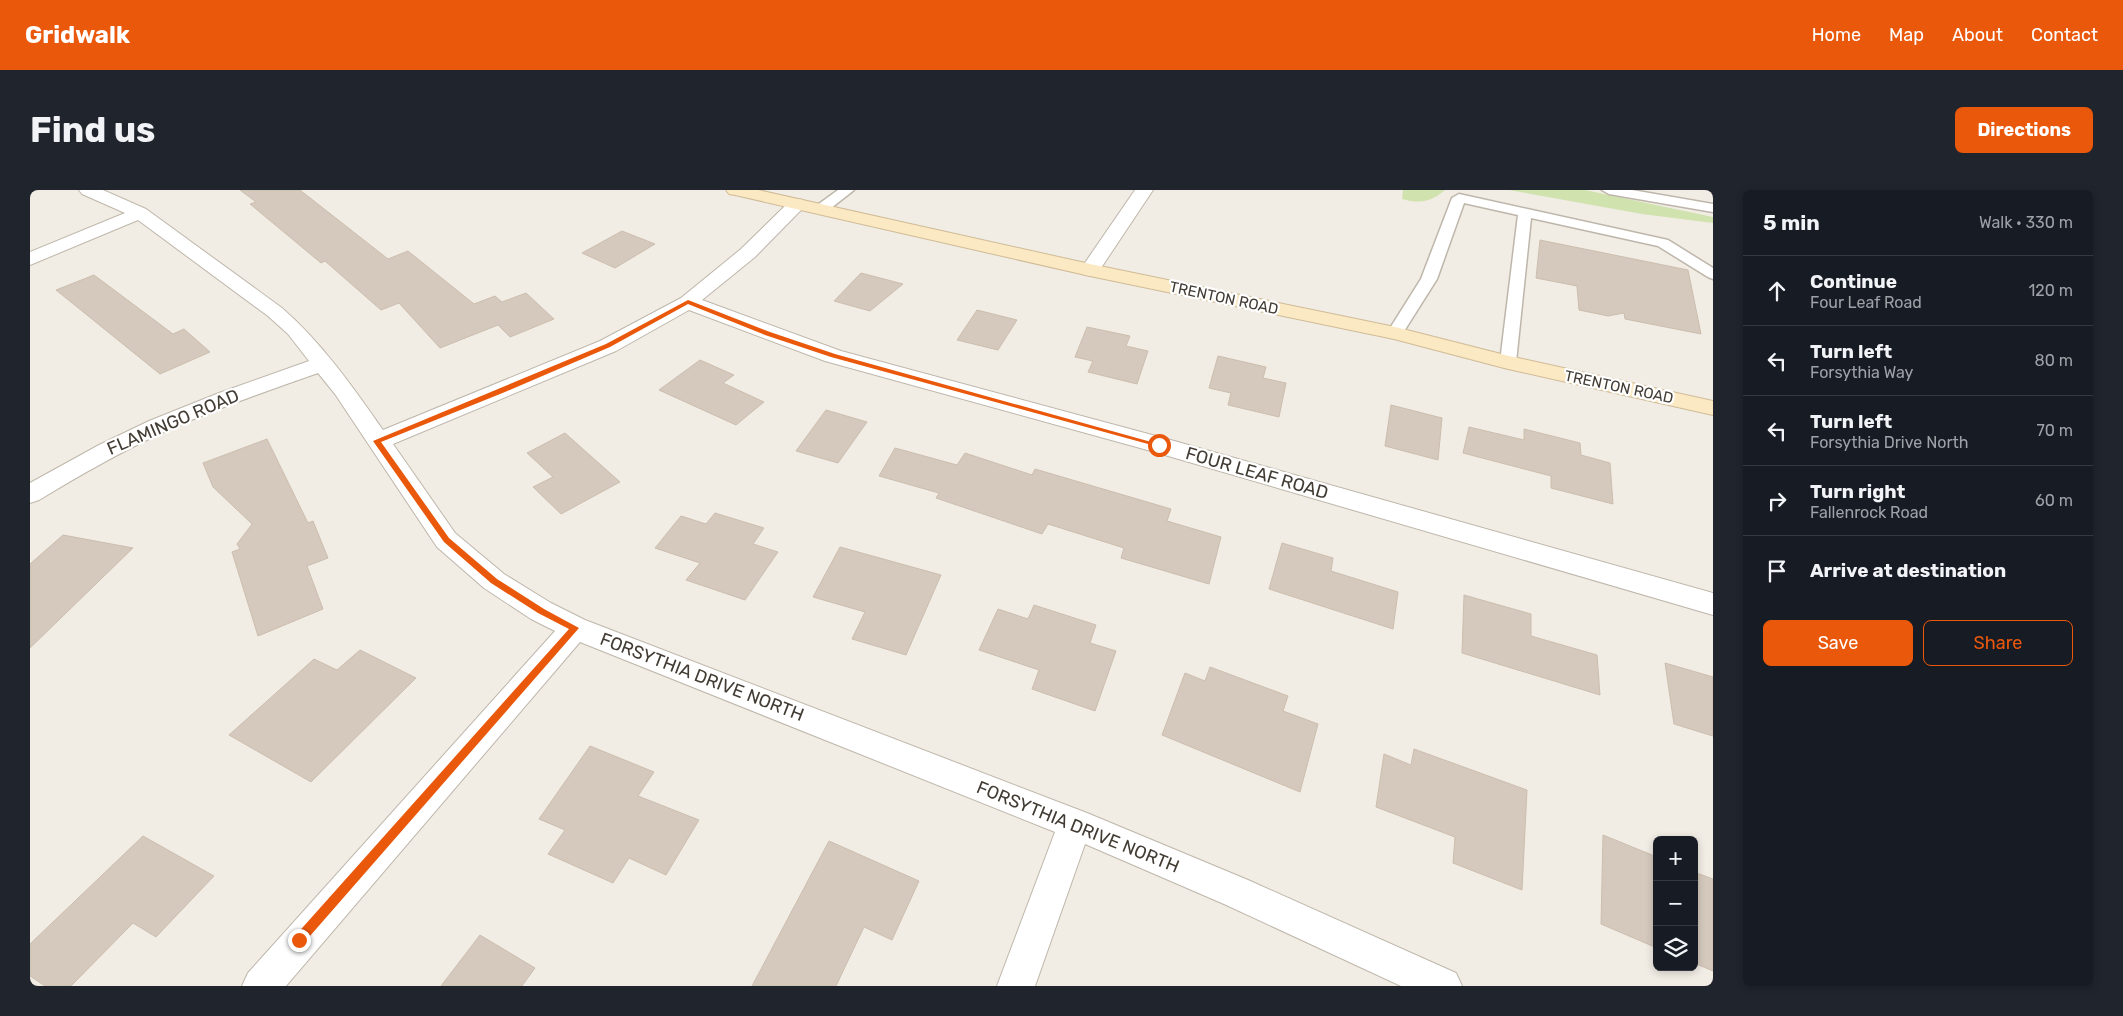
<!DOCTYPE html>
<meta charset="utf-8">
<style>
:root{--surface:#171b24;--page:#20242c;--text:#f1f3f6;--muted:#9ea1a6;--line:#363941;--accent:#ea580c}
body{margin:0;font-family:Rubik,sans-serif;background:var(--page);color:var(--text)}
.controls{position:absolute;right:15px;bottom:15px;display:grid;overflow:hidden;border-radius:8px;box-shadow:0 2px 8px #0003}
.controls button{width:45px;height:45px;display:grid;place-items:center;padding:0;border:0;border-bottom:1px solid var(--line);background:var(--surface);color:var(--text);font:25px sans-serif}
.stop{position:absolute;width:15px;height:15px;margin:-11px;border:4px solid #ea580c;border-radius:50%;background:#fff}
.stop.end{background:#ea580c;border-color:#fff;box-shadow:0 1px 5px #0008}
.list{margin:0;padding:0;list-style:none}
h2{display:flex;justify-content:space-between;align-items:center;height:65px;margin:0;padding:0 20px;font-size:21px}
h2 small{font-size:16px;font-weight:400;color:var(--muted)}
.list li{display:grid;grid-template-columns:32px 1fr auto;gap:15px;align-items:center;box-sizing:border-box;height:70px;padding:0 20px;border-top:1px solid var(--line)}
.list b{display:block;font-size:19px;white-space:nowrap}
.list p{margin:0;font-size:16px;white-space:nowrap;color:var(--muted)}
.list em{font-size:16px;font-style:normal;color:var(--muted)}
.actions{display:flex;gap:10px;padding:15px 20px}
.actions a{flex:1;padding:11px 0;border:1px solid var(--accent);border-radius:8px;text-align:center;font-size:18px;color:var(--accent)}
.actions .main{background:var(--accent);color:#fff}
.icon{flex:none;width:28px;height:28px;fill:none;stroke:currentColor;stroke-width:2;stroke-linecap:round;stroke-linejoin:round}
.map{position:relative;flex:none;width:1683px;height:796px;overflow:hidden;border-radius:8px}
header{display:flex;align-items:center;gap:30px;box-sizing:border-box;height:70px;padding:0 25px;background:var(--accent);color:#fff}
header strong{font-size:24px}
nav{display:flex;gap:28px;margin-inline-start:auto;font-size:18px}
.intro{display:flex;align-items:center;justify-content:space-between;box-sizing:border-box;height:120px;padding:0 30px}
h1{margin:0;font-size:35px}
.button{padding:12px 22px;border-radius:8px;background:var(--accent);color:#fff;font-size:18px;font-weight:700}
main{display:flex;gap:30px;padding:0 30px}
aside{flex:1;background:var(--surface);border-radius:8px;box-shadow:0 2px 8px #0003}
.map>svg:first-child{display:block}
.green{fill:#d0e3ae}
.building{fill:#d5c9bd;stroke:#ccbeae}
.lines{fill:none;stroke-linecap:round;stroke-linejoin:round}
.service-casing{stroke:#beb6aa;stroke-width:3}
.minor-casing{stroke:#beb6aa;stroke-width:2}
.secondary-casing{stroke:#cfbb96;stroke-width:2}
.service{fill:#fff;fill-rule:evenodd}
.minor{fill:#fff;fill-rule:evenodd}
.secondary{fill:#fbe9c3;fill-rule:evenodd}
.route{fill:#ea580c}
.labels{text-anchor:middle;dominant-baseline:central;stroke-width:4.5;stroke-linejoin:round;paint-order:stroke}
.far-street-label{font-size:15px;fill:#423c34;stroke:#fff}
.street-label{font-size:18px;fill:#423c34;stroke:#fff}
</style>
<header>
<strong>Gridwalk</strong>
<nav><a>Home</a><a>Map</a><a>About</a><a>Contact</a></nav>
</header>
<div class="intro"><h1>Find us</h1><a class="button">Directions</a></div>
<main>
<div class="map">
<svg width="1683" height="796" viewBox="0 0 1683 796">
<rect width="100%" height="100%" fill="#f1ece4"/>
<path class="green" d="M 1373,0 L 1415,0 C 1401,12 1390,14 1372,9 Z
M 1479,0 L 1555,0 L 1683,27 L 1683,33 L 1612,24 Z"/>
<path class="building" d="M 210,0 L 270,0 L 358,69 L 378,61 L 444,114 L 465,106 L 472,112 L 496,103 L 524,129 L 480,147 L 468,135 L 410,158 L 369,113 L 351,120 L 295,71 L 291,73 L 220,14 L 226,12 Z
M 592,41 L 625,54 L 585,78 L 552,63 Z
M 1510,50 L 1658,80 L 1671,144 L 1595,129 L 1594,123 L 1578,126 L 1549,120 L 1547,96 L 1506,88 Z
M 831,83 L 873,94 L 840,121 L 804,111 Z
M 64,85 L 143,144 L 154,139 L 180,162 L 130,184 L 26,100 Z
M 947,120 L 987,130 L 968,160 L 927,150 Z
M 1057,137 L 1100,146 L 1096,156 L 1118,161 L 1107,194 L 1058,182 L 1063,171 L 1045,167 Z
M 1188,166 L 1236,177 L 1233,188 L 1256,193 L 1249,227 L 1198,215 L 1201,203 L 1179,198 Z
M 670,170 L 704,185 L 693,193 L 734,212 L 706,235 L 629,200 Z
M 1361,215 L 1412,228 L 1408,270 L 1355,256 Z
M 796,220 L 837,232 L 808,273 L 766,261 Z
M 1439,237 L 1494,250 L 1494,239 L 1550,253 L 1551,265 L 1580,273 L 1583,314 L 1521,298 L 1521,286 L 1433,263 Z
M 535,243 L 590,292 L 531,324 L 503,297 L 523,287 L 497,263 Z
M 237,249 L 278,333 L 283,331 L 298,368 L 277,376 L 293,419 L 228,446 L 202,362 L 210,359 L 207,354 L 222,334 L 183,297 L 173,273 Z
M 865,258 L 927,275 L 935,263 L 1002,285 L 1005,279 L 1141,319 L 1137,331 L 1191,347 L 1179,394 L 1091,368 L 1094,358 L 1018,334 L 1012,344 L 906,308 L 909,303 L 849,286 Z
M 685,323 L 734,338 L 723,354 L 748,362 L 715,410 L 656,390 L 670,373 L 625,358 L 651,326 L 676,334 Z
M 33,345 L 103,358 L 0,458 L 0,374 Z
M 1252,353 L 1303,368 L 1301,381 L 1368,402 L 1363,439 L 1239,399 Z
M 810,357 L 911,385 L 876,465 L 822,449 L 835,422 L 783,407 Z
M 1434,405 L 1501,424 L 1501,446 L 1567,465 L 1570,505 L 1432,463 Z
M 1004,415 L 1066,435 L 1060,453 L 1086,461 L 1065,521 L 1002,499 L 1009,480 L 949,460 L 968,419 L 998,429 Z
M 330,460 L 386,488 L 281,592 L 199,545 L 284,469 L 307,480 Z
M 1635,473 L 1683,487 L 1683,546 L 1644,534 Z
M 1180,477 L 1258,506 L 1253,521 L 1288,534 L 1270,602 L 1132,545 L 1155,483 L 1175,491 Z
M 560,556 L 624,582 L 608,606 L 669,630 L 636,685 L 599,668 L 583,693 L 518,664 L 535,640 L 509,629 Z
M 1384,559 L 1497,600 L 1492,700 L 1423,673 L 1425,647 L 1346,617 L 1354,564 L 1381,575 Z
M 1573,645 L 1627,667 L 1627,758 L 1571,734 Z
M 113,646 L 184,686 L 126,747 L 103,733 L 41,796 L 15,796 L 0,786 L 0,754 Z
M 799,651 L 889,691 L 862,750 L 834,737 L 806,796 L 722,796 Z
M 1664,682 L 1683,689 L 1683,781 L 1664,773 Z
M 450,745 L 505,778 L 492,796 L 411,796 Z"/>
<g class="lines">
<g class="service-casing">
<path id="service" d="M 808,0 L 824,0 L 796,22 L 786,22 L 784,19 L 786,16 Z
M 1572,0 L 1602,0 L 1683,14 L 1683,22 L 1579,4 Z
M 1429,4 L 1638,50 L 1683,78 L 1683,89 L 1678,87 L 1628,56 L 1501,28 L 1486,172 L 1484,176 L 1472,176 L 1470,172 L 1488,25 L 1434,13 L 1407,89 L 1371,146 L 1359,146 L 1357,143 L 1391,89 L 1422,8 Z"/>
</g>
<g class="minor-casing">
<path id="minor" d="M 49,0 L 73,0 L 116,19 L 252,118 C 292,153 323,197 353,240 L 570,151 L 651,108 L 711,59 L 761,10 L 767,9 L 773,10 L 776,14 L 773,18 L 725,67 L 672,110 L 811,161 L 1137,249 L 1683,403 L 1683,425 L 1121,261 L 795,171 L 659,120 L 586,161 L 363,254 L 425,343 L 474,384 L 521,413 L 555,430 L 1057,623 L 1218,690 L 1426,783 L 1432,796 L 1371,796 L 1194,714 L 1055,654 L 1005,796 L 967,796 L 1025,642 L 550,452 L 256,796 L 212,796 L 218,783 L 525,441 L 501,429 L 454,398 L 407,357 L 305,204 L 288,183 C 237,201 185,219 136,241 C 92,261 50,285 9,310 L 0,313 L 0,293 L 69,255 L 119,231 L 189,203 L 279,171 L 258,144 L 238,126 L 108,30 L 0,75 L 0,62 L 95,23 L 52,4 Z
M 1105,0 L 1123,0 L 1067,84 L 1060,86 L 1053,84 L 1050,80 Z"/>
</g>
<g class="secondary-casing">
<path id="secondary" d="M 696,0 L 728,0 L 1060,74 L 1365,137 L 1479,166 L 1683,211 L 1683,225 L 1478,179 L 1364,149 L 1060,86 L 705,5 L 699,4 Z"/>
</g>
<use href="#service" class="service"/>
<use href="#minor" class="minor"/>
<use href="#secondary" class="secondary"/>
</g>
<path class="route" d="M 658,110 L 740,142 L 805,164 L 1132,255 L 1129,257 L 801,167 L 735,145 L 658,114 L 580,157 L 475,202 L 351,252 L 419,348 L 467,389 L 514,419 L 549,438 L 273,754 L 269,756 L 265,754 L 264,750 L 265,746 L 539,439 L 508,423 L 461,393 L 414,352 L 343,251 L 576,154 Z"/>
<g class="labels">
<g class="far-street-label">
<text transform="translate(1194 108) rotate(12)">TRENTON ROAD</text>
<text transform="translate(1589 197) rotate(12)">TRENTON ROAD</text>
</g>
<g class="street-label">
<text transform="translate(143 232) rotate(-23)">FLAMINGO ROAD</text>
<text transform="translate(1227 283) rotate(16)">FOUR LEAF ROAD</text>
<text transform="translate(672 487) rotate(21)">FORSYTHIA DRIVE NORTH</text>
<text transform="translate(1048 637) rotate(22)">FORSYTHIA DRIVE NORTH</text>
</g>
</g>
</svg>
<div class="controls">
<button>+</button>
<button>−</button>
<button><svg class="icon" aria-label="layers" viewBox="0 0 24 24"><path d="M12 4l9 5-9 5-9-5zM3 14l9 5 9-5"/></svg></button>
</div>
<div class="stop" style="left:1129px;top:255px"></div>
<div class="stop end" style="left:269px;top:750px"></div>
</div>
<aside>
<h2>5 min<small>Walk · 330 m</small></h2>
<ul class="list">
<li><svg class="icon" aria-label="ahead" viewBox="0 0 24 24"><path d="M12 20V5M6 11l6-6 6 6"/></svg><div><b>Continue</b><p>Four Leaf Road</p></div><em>120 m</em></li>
<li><svg class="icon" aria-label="left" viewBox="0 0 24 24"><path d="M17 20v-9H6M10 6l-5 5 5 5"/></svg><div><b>Turn left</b><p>Forsythia Way</p></div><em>80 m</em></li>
<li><svg class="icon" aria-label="left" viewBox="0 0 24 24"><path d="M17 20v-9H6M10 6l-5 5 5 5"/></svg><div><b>Turn left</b><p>Forsythia Drive North</p></div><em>70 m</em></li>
<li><svg class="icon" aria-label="right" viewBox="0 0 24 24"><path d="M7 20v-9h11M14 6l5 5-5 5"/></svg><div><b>Turn right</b><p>Fallenrock Road</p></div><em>60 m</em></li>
<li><svg class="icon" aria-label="arrive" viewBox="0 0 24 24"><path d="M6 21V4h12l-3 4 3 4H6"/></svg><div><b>Arrive at destination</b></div></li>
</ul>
<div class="actions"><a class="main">Save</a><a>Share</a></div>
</aside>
</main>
